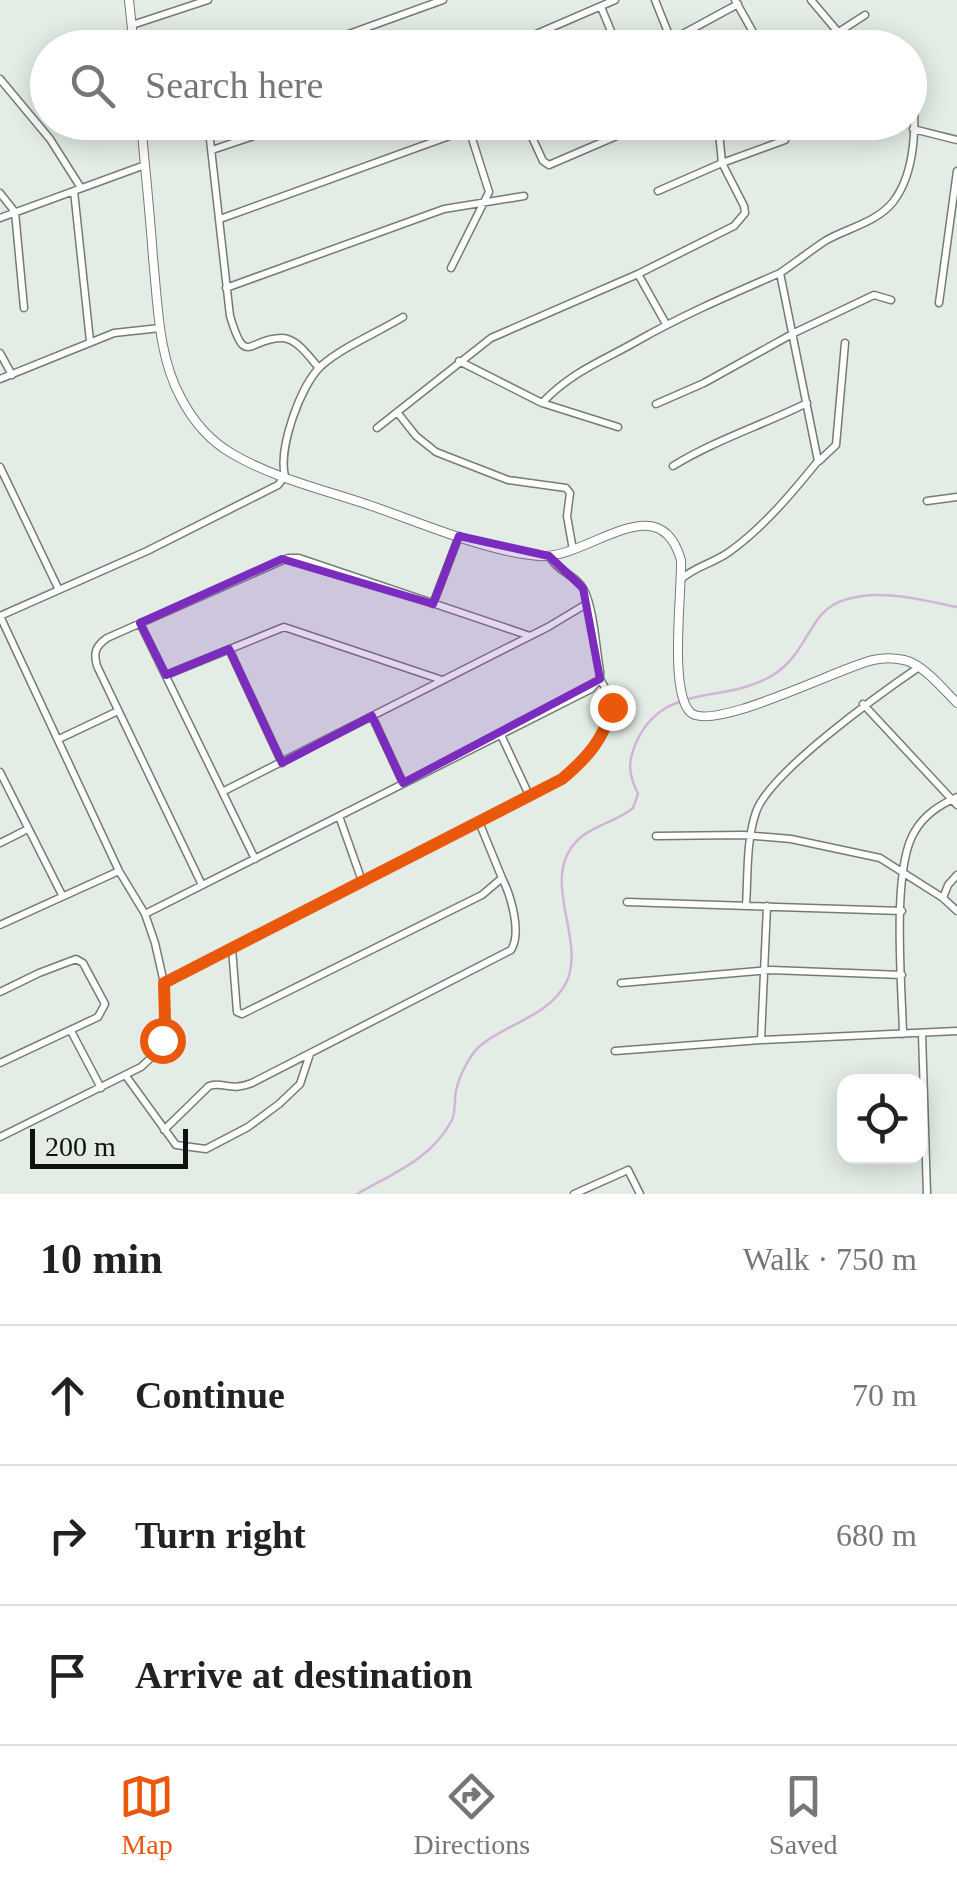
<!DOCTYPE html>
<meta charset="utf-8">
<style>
:root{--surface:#fff;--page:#f6f6f6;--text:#222;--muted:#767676;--line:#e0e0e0;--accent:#ea580c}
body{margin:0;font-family:"Times New Roman",serif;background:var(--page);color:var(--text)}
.controls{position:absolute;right:30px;bottom:30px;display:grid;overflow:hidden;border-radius:20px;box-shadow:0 5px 25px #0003}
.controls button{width:90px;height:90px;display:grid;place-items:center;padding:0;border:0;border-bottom:2px solid var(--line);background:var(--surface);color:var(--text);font:50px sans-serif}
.scale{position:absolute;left:30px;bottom:25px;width:158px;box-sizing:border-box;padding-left:10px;border:5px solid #0e110f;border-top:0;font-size:28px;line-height:35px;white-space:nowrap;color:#0e110f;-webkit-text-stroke:8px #e3ede5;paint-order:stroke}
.stop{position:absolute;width:30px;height:30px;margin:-22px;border:8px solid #ea580c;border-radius:50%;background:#fff}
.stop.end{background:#ea580c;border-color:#fff;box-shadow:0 2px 10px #0008}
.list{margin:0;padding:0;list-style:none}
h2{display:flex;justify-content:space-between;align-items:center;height:130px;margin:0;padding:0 40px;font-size:42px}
h2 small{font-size:32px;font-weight:400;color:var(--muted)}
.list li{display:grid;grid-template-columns:65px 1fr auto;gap:30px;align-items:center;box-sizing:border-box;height:140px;padding:0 40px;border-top:2px solid var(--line)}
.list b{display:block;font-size:38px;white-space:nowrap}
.list em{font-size:32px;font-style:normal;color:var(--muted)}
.icon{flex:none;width:55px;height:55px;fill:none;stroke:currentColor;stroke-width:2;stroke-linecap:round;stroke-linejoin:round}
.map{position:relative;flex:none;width:957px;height:1194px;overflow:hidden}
.search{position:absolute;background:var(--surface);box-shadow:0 5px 25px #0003;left:30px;right:30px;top:30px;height:110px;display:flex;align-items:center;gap:25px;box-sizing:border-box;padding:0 35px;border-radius:55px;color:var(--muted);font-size:38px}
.sheet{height:550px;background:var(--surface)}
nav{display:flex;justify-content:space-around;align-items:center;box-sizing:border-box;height:140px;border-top:2px solid var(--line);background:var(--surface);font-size:28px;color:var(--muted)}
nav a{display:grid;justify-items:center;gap:5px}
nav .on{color:var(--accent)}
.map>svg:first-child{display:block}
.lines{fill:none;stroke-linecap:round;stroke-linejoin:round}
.stream{stroke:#d3b4d9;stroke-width:2.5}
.minor-casing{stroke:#737c75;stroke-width:9}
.tertiary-casing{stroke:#737c75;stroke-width:10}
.minor{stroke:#fff;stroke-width:6}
.tertiary{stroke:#fff;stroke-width:8}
.route{stroke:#ea580c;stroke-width:12}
.marked{fill:#7b2cbf;fill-opacity:0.2;stroke:#7b2cbf;stroke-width:8;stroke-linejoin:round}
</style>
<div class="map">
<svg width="957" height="1194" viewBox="0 0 957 1194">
<rect width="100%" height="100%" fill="#e3ede5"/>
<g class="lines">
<path class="stream" d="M 357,1194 C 392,1174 432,1159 452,1120 C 456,1112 454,1100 456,1091 C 459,1076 470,1054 481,1045 C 508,1023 549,1016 566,983 C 586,942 544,887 571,848 C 587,825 614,824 633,808 L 638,794 C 629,775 627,763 636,743 C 663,681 725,705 773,675 C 809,653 808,611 844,600 C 880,588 921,600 957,607"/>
<g class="minor-casing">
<path id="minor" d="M 655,0 L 671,40
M 735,0 L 762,48
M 811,0 L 838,32
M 601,7 L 618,48
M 132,25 L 208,0
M 310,48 L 443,0
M 504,48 L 615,0
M 657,48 L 738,4
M 814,48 L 865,15
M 0,79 L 50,139 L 81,188
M 208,122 L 230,316 C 246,369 248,338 282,338 C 297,338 310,358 319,368
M 525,122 L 543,161 L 549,165 L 649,122
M 913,129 L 957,140
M 212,150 L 295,122
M 74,191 L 90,341
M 658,191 L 722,163 L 785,140 L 785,122
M 0,193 L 15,212 L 24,308
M 0,218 L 145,165
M 220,219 L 488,122
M 451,268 L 489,192 L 469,129
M 780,273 C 795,263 810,251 825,241 C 847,228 876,223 893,202 C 921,166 914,107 913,64
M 638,274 L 666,324
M 226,288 L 444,209 L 524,196
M 939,303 L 957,171
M 0,353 L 12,375
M 459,361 L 542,403 L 618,427
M 0,379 L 114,333 L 160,328
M 542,403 C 572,371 603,361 639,340 C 685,314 732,294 780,273 L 818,461 C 792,493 763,528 729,552 C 714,563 696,566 681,579
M 656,404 L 704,383 L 794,333 L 874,295 L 891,300
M 397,412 L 416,436 L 436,452 L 508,480 L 566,488 L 570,493 L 567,516 L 573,550
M 377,428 L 491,338 L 638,274 L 734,226 L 745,213 L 744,206 L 722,163 L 718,122
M 819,461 L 836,445 L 845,343
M 673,466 C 715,440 763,425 807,403
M 0,467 L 58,588
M 927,501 L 957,497
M 433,604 L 459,536
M 140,623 L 255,859
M 229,649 L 282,763
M 166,675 L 284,627 L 442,680
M 863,704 L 957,805
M 372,716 L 403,783
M 501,735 L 529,795
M 59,739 L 118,711
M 0,772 L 62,895
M 224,791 L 548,627 L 588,603
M 339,816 L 362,881
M 656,836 L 743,835 L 791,839 L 880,858 L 943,898 L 957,911
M 0,843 L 28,829
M 202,885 L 97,666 C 93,652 96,646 107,638 L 288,558 L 299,558 L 530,636
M 943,898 L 948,885 L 957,875
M 627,902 L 902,911
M 746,906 C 748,876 746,841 756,812 C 770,772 881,693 919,667
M 145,914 L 591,689 L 600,679 L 600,671 C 596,649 594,609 584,590 C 576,575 557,571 549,556
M 0,925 L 119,871
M 232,948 L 237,1012 L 242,1014 L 482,895 L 502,878 L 479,822
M 164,983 L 562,779 C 592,753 627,719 600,679
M 621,983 L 771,970 L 902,975
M 0,992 L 39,973 L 76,959 L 83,963 L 105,1004 L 98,1017 L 0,1063
M 71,1031 L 101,1088
M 922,1033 L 927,1194
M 903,1034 C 902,986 891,868 915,831 C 925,814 940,805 957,797
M 761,1040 L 767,906
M 615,1051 L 761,1040 L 957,1031
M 126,1076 L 176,1145 L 206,1149 L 248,1127 L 279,1104 L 300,1084 L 310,1054
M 164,1130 L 209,1086 C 224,1081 229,1092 252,1083 L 511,950 C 522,933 511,896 502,878
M 0,1137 L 141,1067 L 154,1055 L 162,1040 L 165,1020 L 164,983 L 155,943 L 145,914 L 119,871 L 0,616 L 147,551 L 278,485 L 285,476 C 278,449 300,386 321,366 C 344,346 377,333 403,317
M 574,1194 L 628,1170 L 640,1194"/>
</g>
<g class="tertiary-casing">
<path id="tertiary" d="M 129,0 L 134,48
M 141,122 C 145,168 150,213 153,258 C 158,305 158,356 181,398 C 193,421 209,440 231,453 C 271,477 321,489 366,504 C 417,521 486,552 539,556 C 588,560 659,483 681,560 C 682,592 669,690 690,712 C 711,734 843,666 873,660 C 882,658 895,658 904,660 C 923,664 943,689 957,703"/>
</g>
<use href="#minor" class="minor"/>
<use href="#tertiary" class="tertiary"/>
</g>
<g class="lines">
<path class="route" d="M 162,1040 L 165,1020 L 164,983 L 562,779 C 587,758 604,739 612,707"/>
</g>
<path class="marked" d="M 459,536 L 549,556 L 583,588 L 600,679 L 403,783 L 372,716 L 282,763 L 229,649 L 166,675 L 140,623 L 282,559 L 433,604 Z"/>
</svg>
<div class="controls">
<button><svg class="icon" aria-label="locate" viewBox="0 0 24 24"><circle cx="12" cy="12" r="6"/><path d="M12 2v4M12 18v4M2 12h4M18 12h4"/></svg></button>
</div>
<div class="scale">200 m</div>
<div class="stop" style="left:162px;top:1040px"></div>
<div class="stop end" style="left:612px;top:707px"></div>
<div class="search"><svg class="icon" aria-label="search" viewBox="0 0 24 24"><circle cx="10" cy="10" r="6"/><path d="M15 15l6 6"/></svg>Search here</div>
</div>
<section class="sheet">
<h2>10 min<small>Walk · 750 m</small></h2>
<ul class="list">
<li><svg class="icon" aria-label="ahead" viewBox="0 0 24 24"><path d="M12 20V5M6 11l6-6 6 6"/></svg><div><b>Continue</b></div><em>70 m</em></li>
<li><svg class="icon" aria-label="right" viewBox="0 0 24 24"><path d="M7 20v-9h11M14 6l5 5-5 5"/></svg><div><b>Turn right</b></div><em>680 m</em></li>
<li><svg class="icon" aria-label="arrive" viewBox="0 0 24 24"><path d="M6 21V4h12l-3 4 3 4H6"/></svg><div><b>Arrive at destination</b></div></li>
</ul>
</section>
<nav>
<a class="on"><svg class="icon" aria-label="map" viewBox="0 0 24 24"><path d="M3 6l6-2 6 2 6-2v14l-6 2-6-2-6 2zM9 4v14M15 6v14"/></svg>Map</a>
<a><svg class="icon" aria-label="directions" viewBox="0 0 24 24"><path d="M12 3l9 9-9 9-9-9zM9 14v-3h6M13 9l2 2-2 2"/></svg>Directions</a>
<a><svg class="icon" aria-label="saved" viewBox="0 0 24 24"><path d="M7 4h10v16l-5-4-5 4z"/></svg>Saved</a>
</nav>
